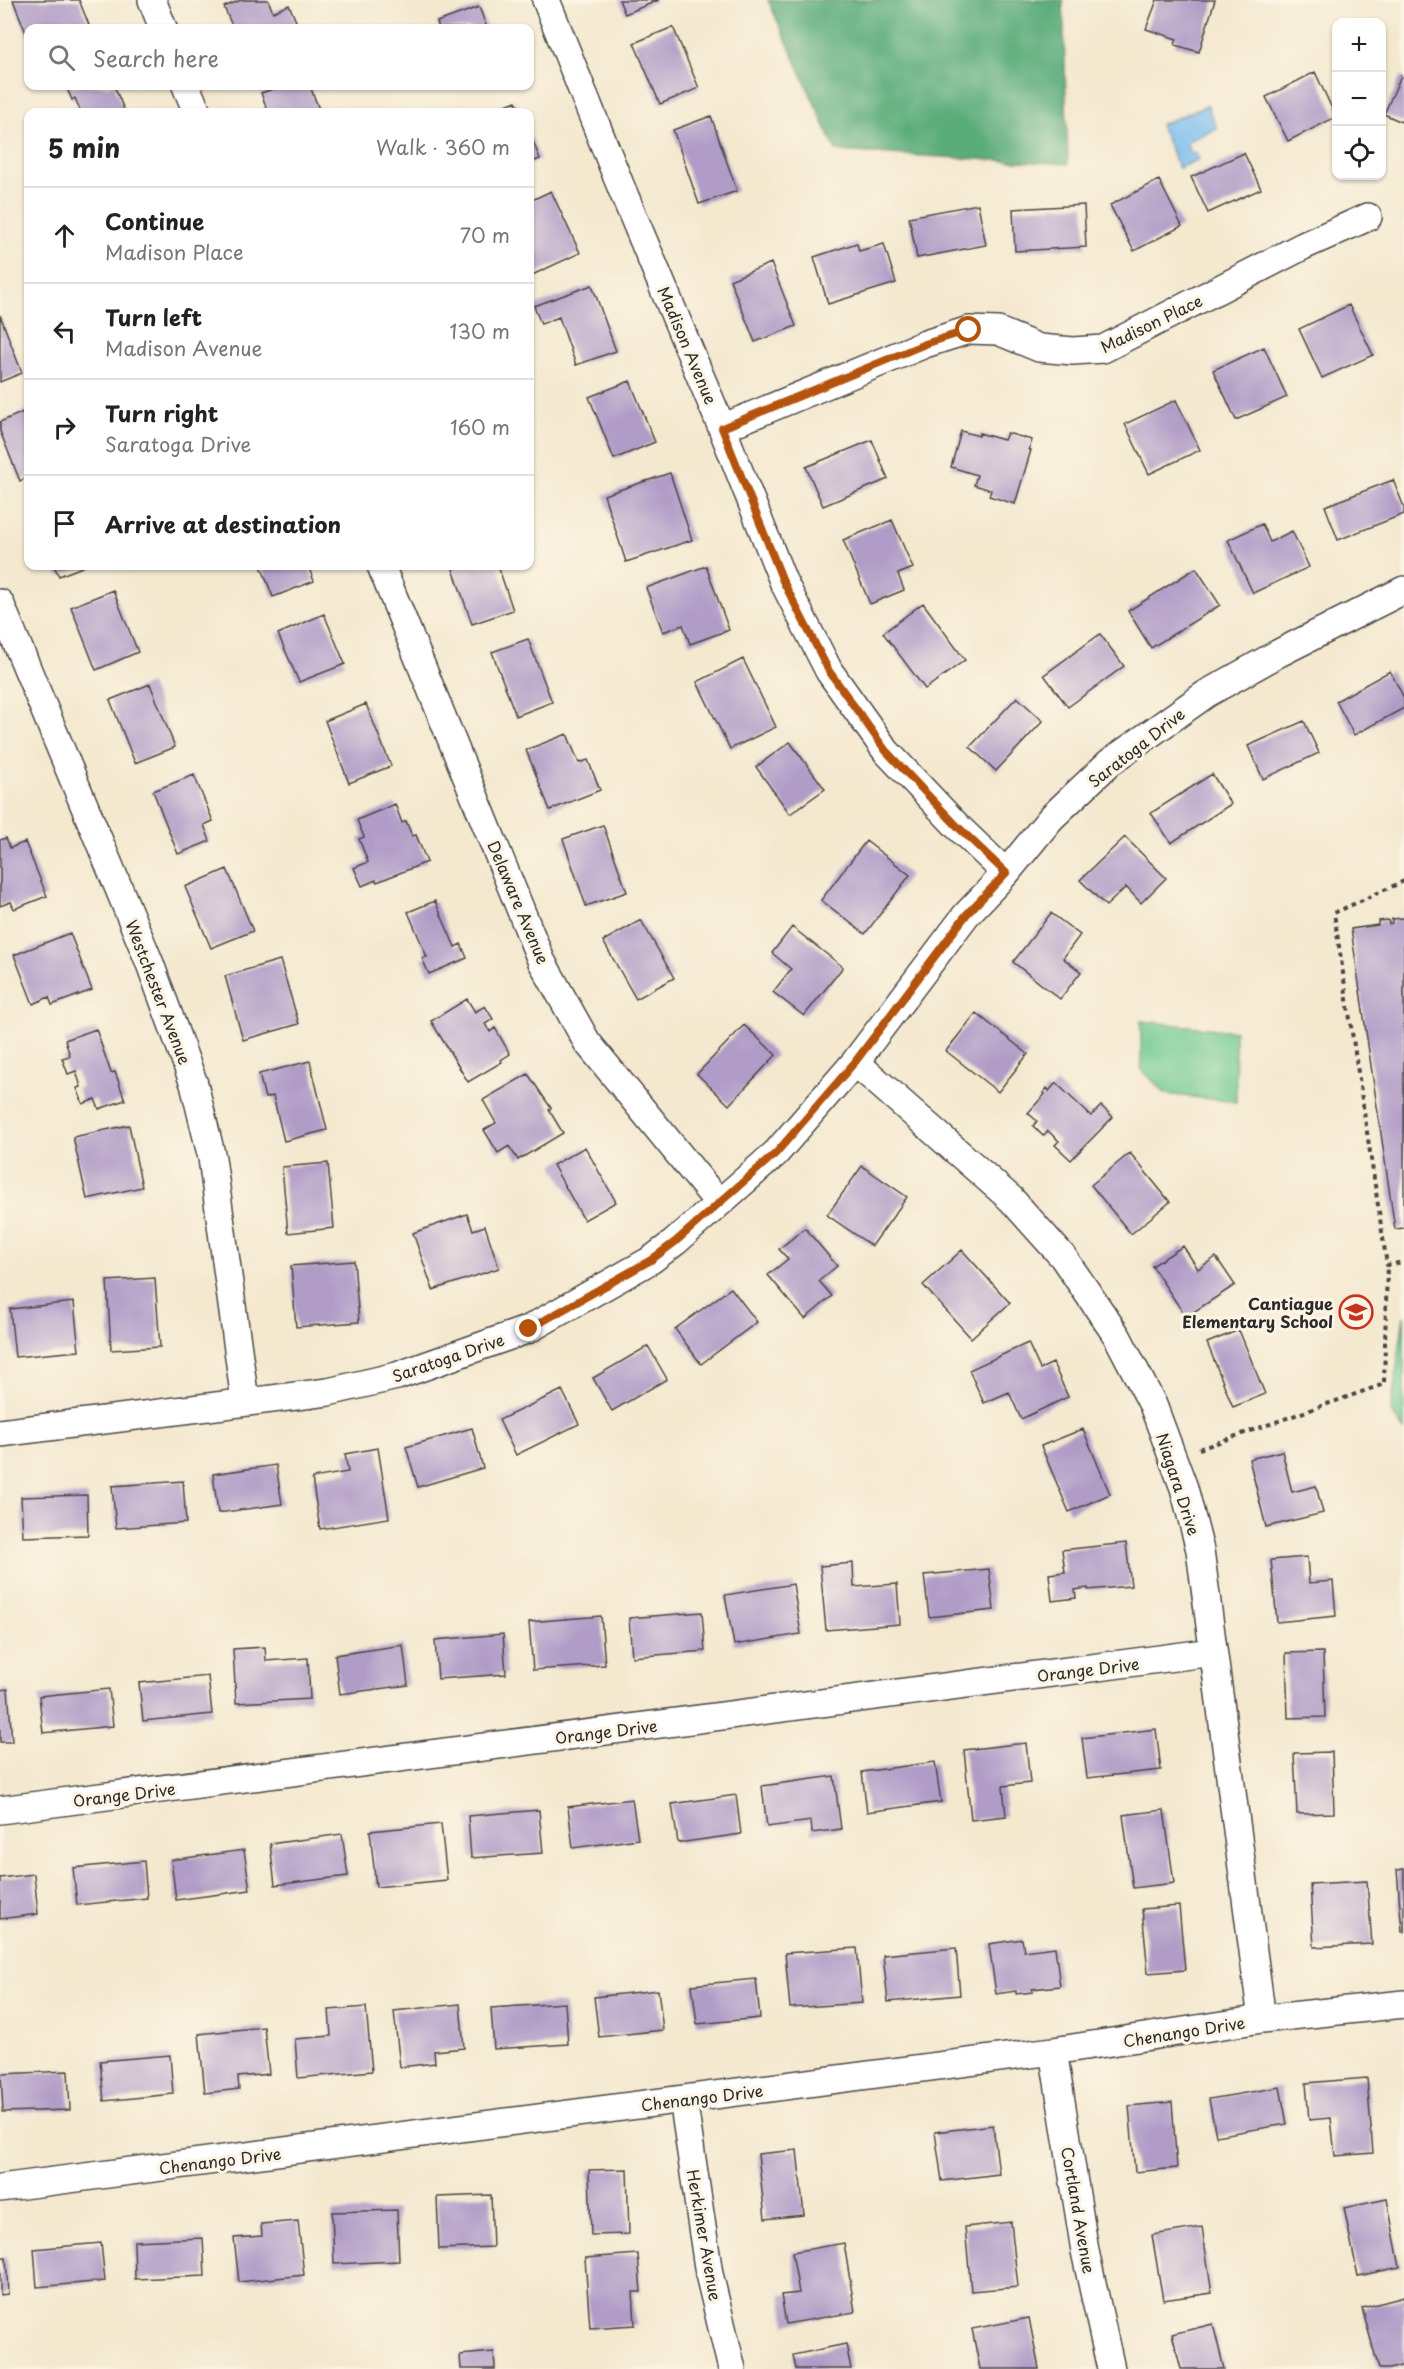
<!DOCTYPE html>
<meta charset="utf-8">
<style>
:root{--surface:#fff;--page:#f2f2f2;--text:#222;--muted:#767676;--line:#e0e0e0}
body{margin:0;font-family:"Playpen Sans",sans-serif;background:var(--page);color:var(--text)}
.controls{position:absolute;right:18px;top:18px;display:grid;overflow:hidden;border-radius:12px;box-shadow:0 2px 4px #0004}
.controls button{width:54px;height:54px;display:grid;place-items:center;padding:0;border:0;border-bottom:2px solid var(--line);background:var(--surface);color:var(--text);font:30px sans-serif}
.stop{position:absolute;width:18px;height:18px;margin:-14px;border:4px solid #b45309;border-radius:50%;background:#fff}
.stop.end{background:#b45309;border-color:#fff;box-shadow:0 2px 6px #0008}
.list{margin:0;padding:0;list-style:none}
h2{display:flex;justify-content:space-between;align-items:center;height:78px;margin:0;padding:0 24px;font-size:26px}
h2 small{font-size:20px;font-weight:400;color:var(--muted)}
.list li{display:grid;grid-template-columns:39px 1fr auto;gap:18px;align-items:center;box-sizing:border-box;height:96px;padding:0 24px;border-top:2px solid var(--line)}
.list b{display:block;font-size:22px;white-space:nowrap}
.list p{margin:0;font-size:20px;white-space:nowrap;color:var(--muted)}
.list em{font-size:20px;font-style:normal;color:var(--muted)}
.icon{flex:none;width:33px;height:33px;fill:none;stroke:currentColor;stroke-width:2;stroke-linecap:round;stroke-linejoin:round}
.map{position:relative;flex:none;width:1404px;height:2369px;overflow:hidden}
.search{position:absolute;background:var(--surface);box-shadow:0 2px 4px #0004;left:24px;top:24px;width:510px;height:66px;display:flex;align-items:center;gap:15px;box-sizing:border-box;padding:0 21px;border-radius:12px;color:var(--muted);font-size:22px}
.panel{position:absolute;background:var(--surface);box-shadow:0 2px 4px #0004;left:24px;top:108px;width:510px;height:462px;border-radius:12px}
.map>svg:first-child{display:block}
.green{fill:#6dc88f;stroke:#4c7a5d;stroke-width:1.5}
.forest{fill:#5aac7a;stroke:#426c52;stroke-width:1.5}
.water{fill:#79bcef;stroke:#52748d;stroke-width:1.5}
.building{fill:#b19cc7}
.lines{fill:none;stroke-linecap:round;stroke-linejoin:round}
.minor-casing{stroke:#494744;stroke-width:30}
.path{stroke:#494744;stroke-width:4;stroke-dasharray:4.5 4.5;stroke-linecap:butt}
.minor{stroke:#fff;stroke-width:27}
.route{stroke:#b45309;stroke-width:8}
.labels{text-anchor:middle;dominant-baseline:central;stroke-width:6;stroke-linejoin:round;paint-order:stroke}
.street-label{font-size:16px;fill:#2b2b2b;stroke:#fcf5e5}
.poi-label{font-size:16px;font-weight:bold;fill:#2b2b2b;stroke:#fcf5e5;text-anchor:end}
</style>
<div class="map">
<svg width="1404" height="2369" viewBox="0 0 1404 2369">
<rect width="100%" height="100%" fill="#fcf5e5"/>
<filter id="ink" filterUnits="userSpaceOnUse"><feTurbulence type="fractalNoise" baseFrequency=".0167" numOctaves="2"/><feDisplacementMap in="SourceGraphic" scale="12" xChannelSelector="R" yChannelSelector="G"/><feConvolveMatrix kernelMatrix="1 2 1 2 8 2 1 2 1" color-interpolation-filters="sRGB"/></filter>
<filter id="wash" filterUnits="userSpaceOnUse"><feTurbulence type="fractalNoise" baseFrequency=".008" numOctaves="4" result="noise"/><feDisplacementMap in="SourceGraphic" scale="24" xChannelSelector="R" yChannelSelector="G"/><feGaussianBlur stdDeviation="1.35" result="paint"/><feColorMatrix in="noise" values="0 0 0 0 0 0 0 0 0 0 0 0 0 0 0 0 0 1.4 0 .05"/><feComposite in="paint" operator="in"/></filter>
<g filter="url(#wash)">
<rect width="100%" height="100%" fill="#f4e8cf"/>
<path class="green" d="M 1141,1021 L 1235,1031 L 1236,1102 L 1166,1094 L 1141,1069 Z
M 1404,1316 L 1404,1431 L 1391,1411 Z"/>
<path class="forest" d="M 768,0 L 1063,0 L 1068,164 L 836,151 Z"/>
<path class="water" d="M 1207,105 L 1217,128 L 1186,142 L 1191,153 L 1195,152 L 1199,159 L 1179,168 L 1160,125 Z"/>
<g id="blocks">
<path class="building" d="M 13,0 L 79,0 L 89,25 L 81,28 L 28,28 L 28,38 Z
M 241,0 L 268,0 L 273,12 L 289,5 L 299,28 L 233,28 L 224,7 Z
M 619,0 L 659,0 L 625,14 Z
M 1157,0 L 1215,0 L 1199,52 L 1175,45 L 1177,39 L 1146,29 Z
M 479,7 L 487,28 L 439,28 L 437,22 Z
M 673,27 L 699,88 L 660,104 L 634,43 Z
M 1315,72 L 1336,117 L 1288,141 L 1266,97 Z
M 1401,76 L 1404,78 L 1404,123 L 1384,114 Z
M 66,86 L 119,86 L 115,88 L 125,112 L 81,112 L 75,98 L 72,100 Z
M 282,86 L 310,86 L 320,112 L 268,112 L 261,93 Z
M 516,101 L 520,112 L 488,112 Z
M 711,116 L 737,191 L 699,204 L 673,130 Z
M 530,134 L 540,159 L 530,163 Z
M 1244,153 L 1261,189 L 1208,213 L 1191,177 Z
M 1159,180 L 1182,226 L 1134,251 L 1110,205 Z
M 551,191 L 580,253 L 530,276 L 530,201 Z
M 978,204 L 986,245 L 917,258 L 909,217 Z
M 1084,205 L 1086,247 L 1015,251 L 1013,209 Z
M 857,243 L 859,251 L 884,244 L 896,283 L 828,304 L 814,257 Z
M 771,263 L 796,326 L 755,342 L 730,280 Z
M 592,285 L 616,351 L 576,365 L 559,317 L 541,324 L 534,306 Z
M 1349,305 L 1373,355 L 1322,378 L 1299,329 Z
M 0,315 L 22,373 L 0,382 Z
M 1264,347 L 1287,397 L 1236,420 L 1213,370 Z
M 630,381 L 655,442 L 614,459 L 589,397 Z
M 1176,400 L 1200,450 L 1149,474 L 1125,424 Z
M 28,410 L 28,477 L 20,481 L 0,431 L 0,422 Z
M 961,431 L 979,436 L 979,433 L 1004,440 L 1007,433 L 1032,440 L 1029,450 L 1031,450 L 1015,504 L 989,496 L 991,490 L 974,485 L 977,475 L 951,467 Z
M 872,440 L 888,479 L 823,506 L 806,467 Z
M 670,473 L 692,540 L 626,562 L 604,495 Z
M 1393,480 L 1404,507 L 1404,514 L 1338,540 L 1325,506 Z
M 892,520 L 913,568 L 898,574 L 904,590 L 870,604 L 843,540 Z
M 1262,524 L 1270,542 L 1292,531 L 1309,567 L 1253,593 L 1228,540 Z
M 54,566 L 85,566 L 59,576 Z
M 261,566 L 308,566 L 314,581 L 273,597 Z
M 452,566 L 498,566 L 513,610 L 472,624 Z
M 706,566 L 729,630 L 690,644 L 683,625 L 663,632 L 646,588 Z
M 1196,568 L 1220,605 L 1151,648 L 1128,611 Z
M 113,590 L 138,652 L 96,670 L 71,607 Z
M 923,603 L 965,660 L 925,689 L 883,633 Z
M 324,614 L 345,664 L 299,682 L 278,634 Z
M 1100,634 L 1124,666 L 1068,707 L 1044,675 Z
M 528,639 L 552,702 L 516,716 L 492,652 Z
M 743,659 L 776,727 L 730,749 L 697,682 Z
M 1390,671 L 1404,698 L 1404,708 L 1354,735 L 1336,701 Z
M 150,684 L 175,747 L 135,763 L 110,700 Z
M 1017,697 L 1043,721 L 996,771 L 970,747 Z
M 366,704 L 391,766 L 349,783 L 325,721 Z
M 1304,721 L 1319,753 L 1263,779 L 1248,746 Z
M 567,734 L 579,763 L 588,760 L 600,790 L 550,810 L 526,750 Z
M 790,742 L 825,789 L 790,814 L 756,767 Z
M 1212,774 L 1231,804 L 1171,843 L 1151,813 Z
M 194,775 L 213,821 L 204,825 L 210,841 L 178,854 L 153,791 Z
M 395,804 L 402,823 L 406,821 L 412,836 L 416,835 L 427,862 L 377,882 L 376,880 L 362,886 L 354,868 L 368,862 L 359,839 L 364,837 L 357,820 Z
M 603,825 L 627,892 L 586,906 L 563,839 Z
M 1125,837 L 1166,878 L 1141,903 L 1126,887 L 1106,906 L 1080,880 Z
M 6,838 L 10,848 L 25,842 L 47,896 L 14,909 L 11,902 L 0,906 L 0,840 Z
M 866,841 L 910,875 L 865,934 L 821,900 Z
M 227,869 L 253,931 L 211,948 L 185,887 Z
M 435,901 L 455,947 L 461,944 L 467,958 L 429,974 L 422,958 L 427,957 L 408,912 Z
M 1051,913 L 1080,935 L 1063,958 L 1081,972 L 1060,999 L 1013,962 Z
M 1404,918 L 1404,1228 L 1395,1229 L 1351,929 L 1378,925 L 1378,921 L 1388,920 L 1389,924 L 1392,923 L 1392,919 Z
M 641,920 L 674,978 L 636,999 L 603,941 Z
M 792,927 L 843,967 L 804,1016 L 773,992 L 791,969 L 772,953 Z
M 70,933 L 92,990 L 52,1005 L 49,997 L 33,1004 L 14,955 Z
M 280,960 L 299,1024 L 243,1040 L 225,976 Z
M 467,999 L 475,1012 L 485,1006 L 493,1019 L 485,1024 L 490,1032 L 495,1028 L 510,1054 L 501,1060 L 502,1062 L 468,1082 L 431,1021 Z
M 976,1013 L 1028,1054 L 998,1092 L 946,1051 Z
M 744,1025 L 776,1055 L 729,1105 L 697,1074 Z
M 96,1029 L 111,1073 L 115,1072 L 125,1100 L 99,1109 L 95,1099 L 83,1104 L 77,1088 L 81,1087 L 76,1071 L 68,1074 L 62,1058 L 70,1056 L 65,1040 Z
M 310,1061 L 327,1130 L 284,1141 L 273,1096 L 265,1098 L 259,1074 Z
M 528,1074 L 551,1108 L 549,1110 L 563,1133 L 518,1160 L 509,1146 L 498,1153 L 484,1130 L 496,1123 L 483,1100 Z
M 1056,1083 L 1091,1116 L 1101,1106 L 1113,1117 L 1071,1160 L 1055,1145 L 1059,1141 L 1048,1131 L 1043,1136 L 1033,1126 L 1037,1121 L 1028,1113 L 1045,1094 L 1043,1093 L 1047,1088 L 1049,1091 Z
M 129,1125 L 142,1187 L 87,1199 L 73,1137 Z
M 585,1147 L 616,1202 L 584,1220 L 553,1165 Z
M 1130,1153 L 1170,1202 L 1131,1234 L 1091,1185 Z
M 328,1163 L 334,1228 L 288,1233 L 282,1167 Z
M 862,1166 L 907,1197 L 872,1246 L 827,1215 Z
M 467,1214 L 473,1230 L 485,1226 L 499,1268 L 433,1290 L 413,1233 Z
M 805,1228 L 837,1266 L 819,1281 L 832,1296 L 805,1319 L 768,1275 L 788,1259 L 779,1249 Z
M 1183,1246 L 1198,1269 L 1216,1257 L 1235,1285 L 1186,1317 L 1152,1266 Z
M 962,1250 L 1010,1303 L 971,1338 L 923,1285 Z
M 354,1261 L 359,1322 L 296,1327 L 291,1266 Z
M 155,1278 L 160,1347 L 111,1350 L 107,1281 Z
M 731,1288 L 757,1322 L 701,1364 L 675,1329 Z
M 74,1302 L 79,1351 L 15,1357 L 10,1309 Z
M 1239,1330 L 1265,1394 L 1233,1407 L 1207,1343 Z
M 1028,1343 L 1040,1369 L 1053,1363 L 1068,1397 L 1021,1419 L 1009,1392 L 984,1403 L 969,1370 Z
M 648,1346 L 667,1379 L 612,1411 L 593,1378 Z
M 562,1390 L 579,1424 L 516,1455 L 499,1420 Z
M 472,1428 L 483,1468 L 418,1487 L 406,1447 Z
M 1083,1429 L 1110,1494 L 1069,1512 L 1041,1446 Z
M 378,1448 L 389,1518 L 320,1529 L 312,1478 L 348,1472 L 345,1454 Z
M 1282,1451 L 1292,1492 L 1316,1486 L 1323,1513 L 1266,1527 L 1249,1459 Z
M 276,1465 L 282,1504 L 218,1513 L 213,1474 Z
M 183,1481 L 186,1523 L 116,1528 L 112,1486 Z
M 87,1495 L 88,1535 L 23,1537 L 21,1497 Z
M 1126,1543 L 1131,1586 L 1088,1590 L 1088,1588 L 1075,1590 L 1076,1598 L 1052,1601 L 1049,1574 L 1065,1572 L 1062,1550 Z
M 1307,1557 L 1309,1583 L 1333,1581 L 1336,1616 L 1277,1622 L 1271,1560 Z
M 853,1563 L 854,1587 L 897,1584 L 900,1624 L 826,1630 L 820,1566 Z
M 989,1569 L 994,1610 L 929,1617 L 924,1575 Z
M 793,1584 L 801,1634 L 734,1645 L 725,1595 Z
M 702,1612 L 705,1651 L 632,1657 L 629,1618 Z
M 601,1616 L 605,1665 L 533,1670 L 529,1622 Z
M 503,1634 L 506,1674 L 438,1679 L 435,1640 Z
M 403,1645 L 408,1685 L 340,1694 L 335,1655 Z
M 265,1647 L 266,1661 L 308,1658 L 310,1699 L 236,1703 L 233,1649 Z
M 1323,1652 L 1325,1717 L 1288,1718 L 1286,1653 Z
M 208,1676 L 212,1714 L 143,1721 L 139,1683 Z
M 8,1689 L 12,1742 L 0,1742 L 0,1690 Z
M 109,1689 L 113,1726 L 43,1733 L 39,1696 Z
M 1156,1729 L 1161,1770 L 1087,1778 L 1082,1738 Z
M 1026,1743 L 1030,1783 L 1003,1786 L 1006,1816 L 971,1820 L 964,1750 Z
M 1332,1752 L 1334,1813 L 1297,1814 L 1294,1753 Z
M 935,1762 L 941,1802 L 867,1812 L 862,1772 Z
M 834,1776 L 841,1829 L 812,1833 L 811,1821 L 767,1827 L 762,1786 Z
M 736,1795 L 741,1834 L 678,1843 L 672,1804 Z
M 632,1799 L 638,1839 L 573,1848 L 568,1807 Z
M 539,1810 L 543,1853 L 471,1858 L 468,1816 Z
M 1164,1810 L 1174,1883 L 1133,1888 L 1123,1815 Z
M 441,1824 L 447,1880 L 376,1887 L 370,1831 Z
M 342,1834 L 348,1876 L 275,1885 L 270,1844 Z
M 244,1850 L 250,1890 L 176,1900 L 171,1860 Z
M 144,1861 L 147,1898 L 77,1905 L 73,1868 Z
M 1404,1869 L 1404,1932 L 1402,1932 L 1397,1870 Z
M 34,1874 L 38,1914 L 0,1919 L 0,1878 Z
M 1367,1881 L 1372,1944 L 1314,1947 L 1310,1884 Z
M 1179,1906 L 1185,1970 L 1148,1973 L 1142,1909 Z
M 1022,1939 L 1024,1951 L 1055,1947 L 1060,1986 L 1032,1989 L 1033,1992 L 1016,1994 L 1016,1991 L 996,1994 L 989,1944 Z
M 857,1948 L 862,2003 L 790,2008 L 785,1953 Z
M 956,1948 L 960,1995 L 888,2002 L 883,1955 Z
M 756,1979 L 760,2018 L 697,2024 L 692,1985 Z
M 658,1990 L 663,2030 L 599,2037 L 594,1997 Z
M 565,2003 L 568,2044 L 494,2049 L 491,2008 Z
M 460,2004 L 464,2048 L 434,2051 L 435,2063 L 400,2067 L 394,2011 Z
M 366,2007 L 372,2071 L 298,2078 L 295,2039 L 331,2036 L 329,2010 Z
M 264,2027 L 269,2074 L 238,2077 L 239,2089 L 205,2093 L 199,2034 Z
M 170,2055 L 173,2094 L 104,2101 L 100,2061 Z
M 68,2071 L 70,2110 L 3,2112 L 1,2074 Z
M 1367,2078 L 1373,2153 L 1335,2156 L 1331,2118 L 1309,2120 L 1306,2083 Z
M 1280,2087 L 1287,2124 L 1216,2136 L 1209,2099 Z
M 1172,2102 L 1177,2168 L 1135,2172 L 1129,2106 Z
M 993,2125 L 999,2174 L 942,2181 L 935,2132 Z
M 797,2150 L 804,2215 L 765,2219 L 758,2154 Z
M 627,2169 L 629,2234 L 591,2235 L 589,2170 Z
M 491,2195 L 493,2247 L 439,2249 L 437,2197 Z
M 1387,2199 L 1400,2267 L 1358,2276 L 1344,2208 Z
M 397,2210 L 399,2261 L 334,2264 L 332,2212 Z
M 298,2221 L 304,2275 L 239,2282 L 234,2238 L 262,2236 L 261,2224 Z
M 1011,2222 L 1018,2287 L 971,2291 L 965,2227 Z
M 1202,2227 L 1212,2293 L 1163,2300 L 1152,2235 Z
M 203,2238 L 205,2276 L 135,2279 L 134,2241 Z
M 101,2243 L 105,2281 L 37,2287 L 34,2249 Z
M 844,2243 L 855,2312 L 786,2324 L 781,2295 L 799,2293 L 792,2252 Z
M 638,2254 L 641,2292 L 633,2292 L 635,2325 L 590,2328 L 585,2258 Z
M 0,2257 L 6,2257 L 8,2294 L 0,2295 Z
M 1404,2297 L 1404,2365 L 1390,2369 L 1379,2369 L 1362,2308 Z
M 1029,2318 L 1039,2369 L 980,2369 L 972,2329 Z
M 1213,2324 L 1224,2369 L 1181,2369 L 1172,2334 Z
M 846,2344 L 851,2369 L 796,2369 L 793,2355 Z
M 494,2352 L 495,2369 L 461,2369 L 460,2355 Z"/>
</g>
</g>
<g filter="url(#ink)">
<use href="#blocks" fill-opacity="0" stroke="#494744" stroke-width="1.5"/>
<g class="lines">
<g class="minor-casing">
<path id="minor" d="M 152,0 L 163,28
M 546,0 L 621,187 L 722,428 L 783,581 L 829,671 L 886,751 L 958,827 L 1006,873
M 186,86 L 197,112
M 722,428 L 925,344 L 969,330 L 998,331 L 1039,348 L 1073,351 L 1103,349 L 1303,246 L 1368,217
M 381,566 L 541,960 L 587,1042 L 718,1202
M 0,603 L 149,961 L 194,1084 L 212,1158 L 245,1401
M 855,1062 L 1011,1199 L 1063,1257 L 1117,1336 L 1153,1405 L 1184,1488 L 1200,1550 L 1262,2019
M 0,1433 L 328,1392 L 397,1376 L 529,1329 L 651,1260 L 675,1242 L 776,1153 L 855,1062 L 966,915 L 1006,873 L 1051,818 L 1109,763 L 1206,694 L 1279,653 L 1404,590
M 0,1810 L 1213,1652
M 1053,2051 L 1085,2251 L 1111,2369
M 683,2099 L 709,2274 L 732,2369
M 0,2188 L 1053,2051 L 1262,2019 L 1404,2004"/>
</g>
<path class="path" d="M 1404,881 L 1334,913 L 1387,1265 L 1404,1262
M 1199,1449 L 1384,1384 L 1387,1265"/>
<use href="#minor" class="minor"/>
</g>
</g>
<g class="lines" filter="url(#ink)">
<path class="route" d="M 529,1329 L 651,1260 L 675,1242 L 776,1153 L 855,1062 L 966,915 L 1006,873 L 958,827 L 886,751 L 829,671 L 783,581 L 722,428 L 925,344 L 969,330"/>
</g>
<defs>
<g id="school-ring" transform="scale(1.725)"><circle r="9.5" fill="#fcf5e5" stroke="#c8321e" stroke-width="1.5"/><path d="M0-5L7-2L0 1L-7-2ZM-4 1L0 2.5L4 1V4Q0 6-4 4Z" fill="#c8321e"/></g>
</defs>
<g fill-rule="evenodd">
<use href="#school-ring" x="1356" y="1312"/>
</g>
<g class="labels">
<g class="street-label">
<text transform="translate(1151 323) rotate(-26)">Madison Place</text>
<text transform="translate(688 345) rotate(67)">Madison Avenue</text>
<text transform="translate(1136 747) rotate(-38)">Saratoga Drive</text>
<text transform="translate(519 902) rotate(67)">Delaware Avenue</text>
<text transform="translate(159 992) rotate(69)">Westchester Avenue</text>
<text transform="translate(448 1357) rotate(-19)">Saratoga Drive</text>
<text transform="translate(1179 1484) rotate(72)">Niagara Drive</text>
<text transform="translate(1088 1669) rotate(-7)">Orange Drive</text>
<text transform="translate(606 1731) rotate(-7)">Orange Drive</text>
<text transform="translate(124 1794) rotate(-7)">Orange Drive</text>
<text transform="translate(1184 2031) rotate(-9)">Chenango Drive</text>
<text transform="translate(702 2097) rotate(-7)">Chenango Drive</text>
<text transform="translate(220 2160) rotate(-7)">Chenango Drive</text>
<text transform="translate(1079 2210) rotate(80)">Cortland Avenue</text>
<text transform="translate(705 2235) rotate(80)">Herkimer Avenue</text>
</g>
<g class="poi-label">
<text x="1333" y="1303">Cantiague<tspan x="1333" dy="18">Elementary School</tspan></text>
</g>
</g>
</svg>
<div class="controls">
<button>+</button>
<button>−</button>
<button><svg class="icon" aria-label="locate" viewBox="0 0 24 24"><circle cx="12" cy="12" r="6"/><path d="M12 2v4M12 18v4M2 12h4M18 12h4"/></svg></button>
</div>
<div class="stop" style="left:969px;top:330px"></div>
<div class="stop end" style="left:529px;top:1329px"></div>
<div class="search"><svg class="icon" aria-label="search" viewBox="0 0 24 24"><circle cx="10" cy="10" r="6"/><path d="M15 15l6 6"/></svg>Search here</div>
<section class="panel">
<h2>5 min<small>Walk · 360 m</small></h2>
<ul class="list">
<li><svg class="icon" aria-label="ahead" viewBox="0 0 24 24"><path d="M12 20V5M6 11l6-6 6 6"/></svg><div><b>Continue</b><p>Madison Place</p></div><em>70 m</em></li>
<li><svg class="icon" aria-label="left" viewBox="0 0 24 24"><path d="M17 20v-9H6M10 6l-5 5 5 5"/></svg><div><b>Turn left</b><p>Madison Avenue</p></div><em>130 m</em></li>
<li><svg class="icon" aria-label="right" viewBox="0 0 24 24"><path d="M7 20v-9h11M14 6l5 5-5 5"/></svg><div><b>Turn right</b><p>Saratoga Drive</p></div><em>160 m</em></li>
<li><svg class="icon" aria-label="arrive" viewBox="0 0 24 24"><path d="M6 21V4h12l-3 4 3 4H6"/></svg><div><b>Arrive at destination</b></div></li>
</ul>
</section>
</div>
